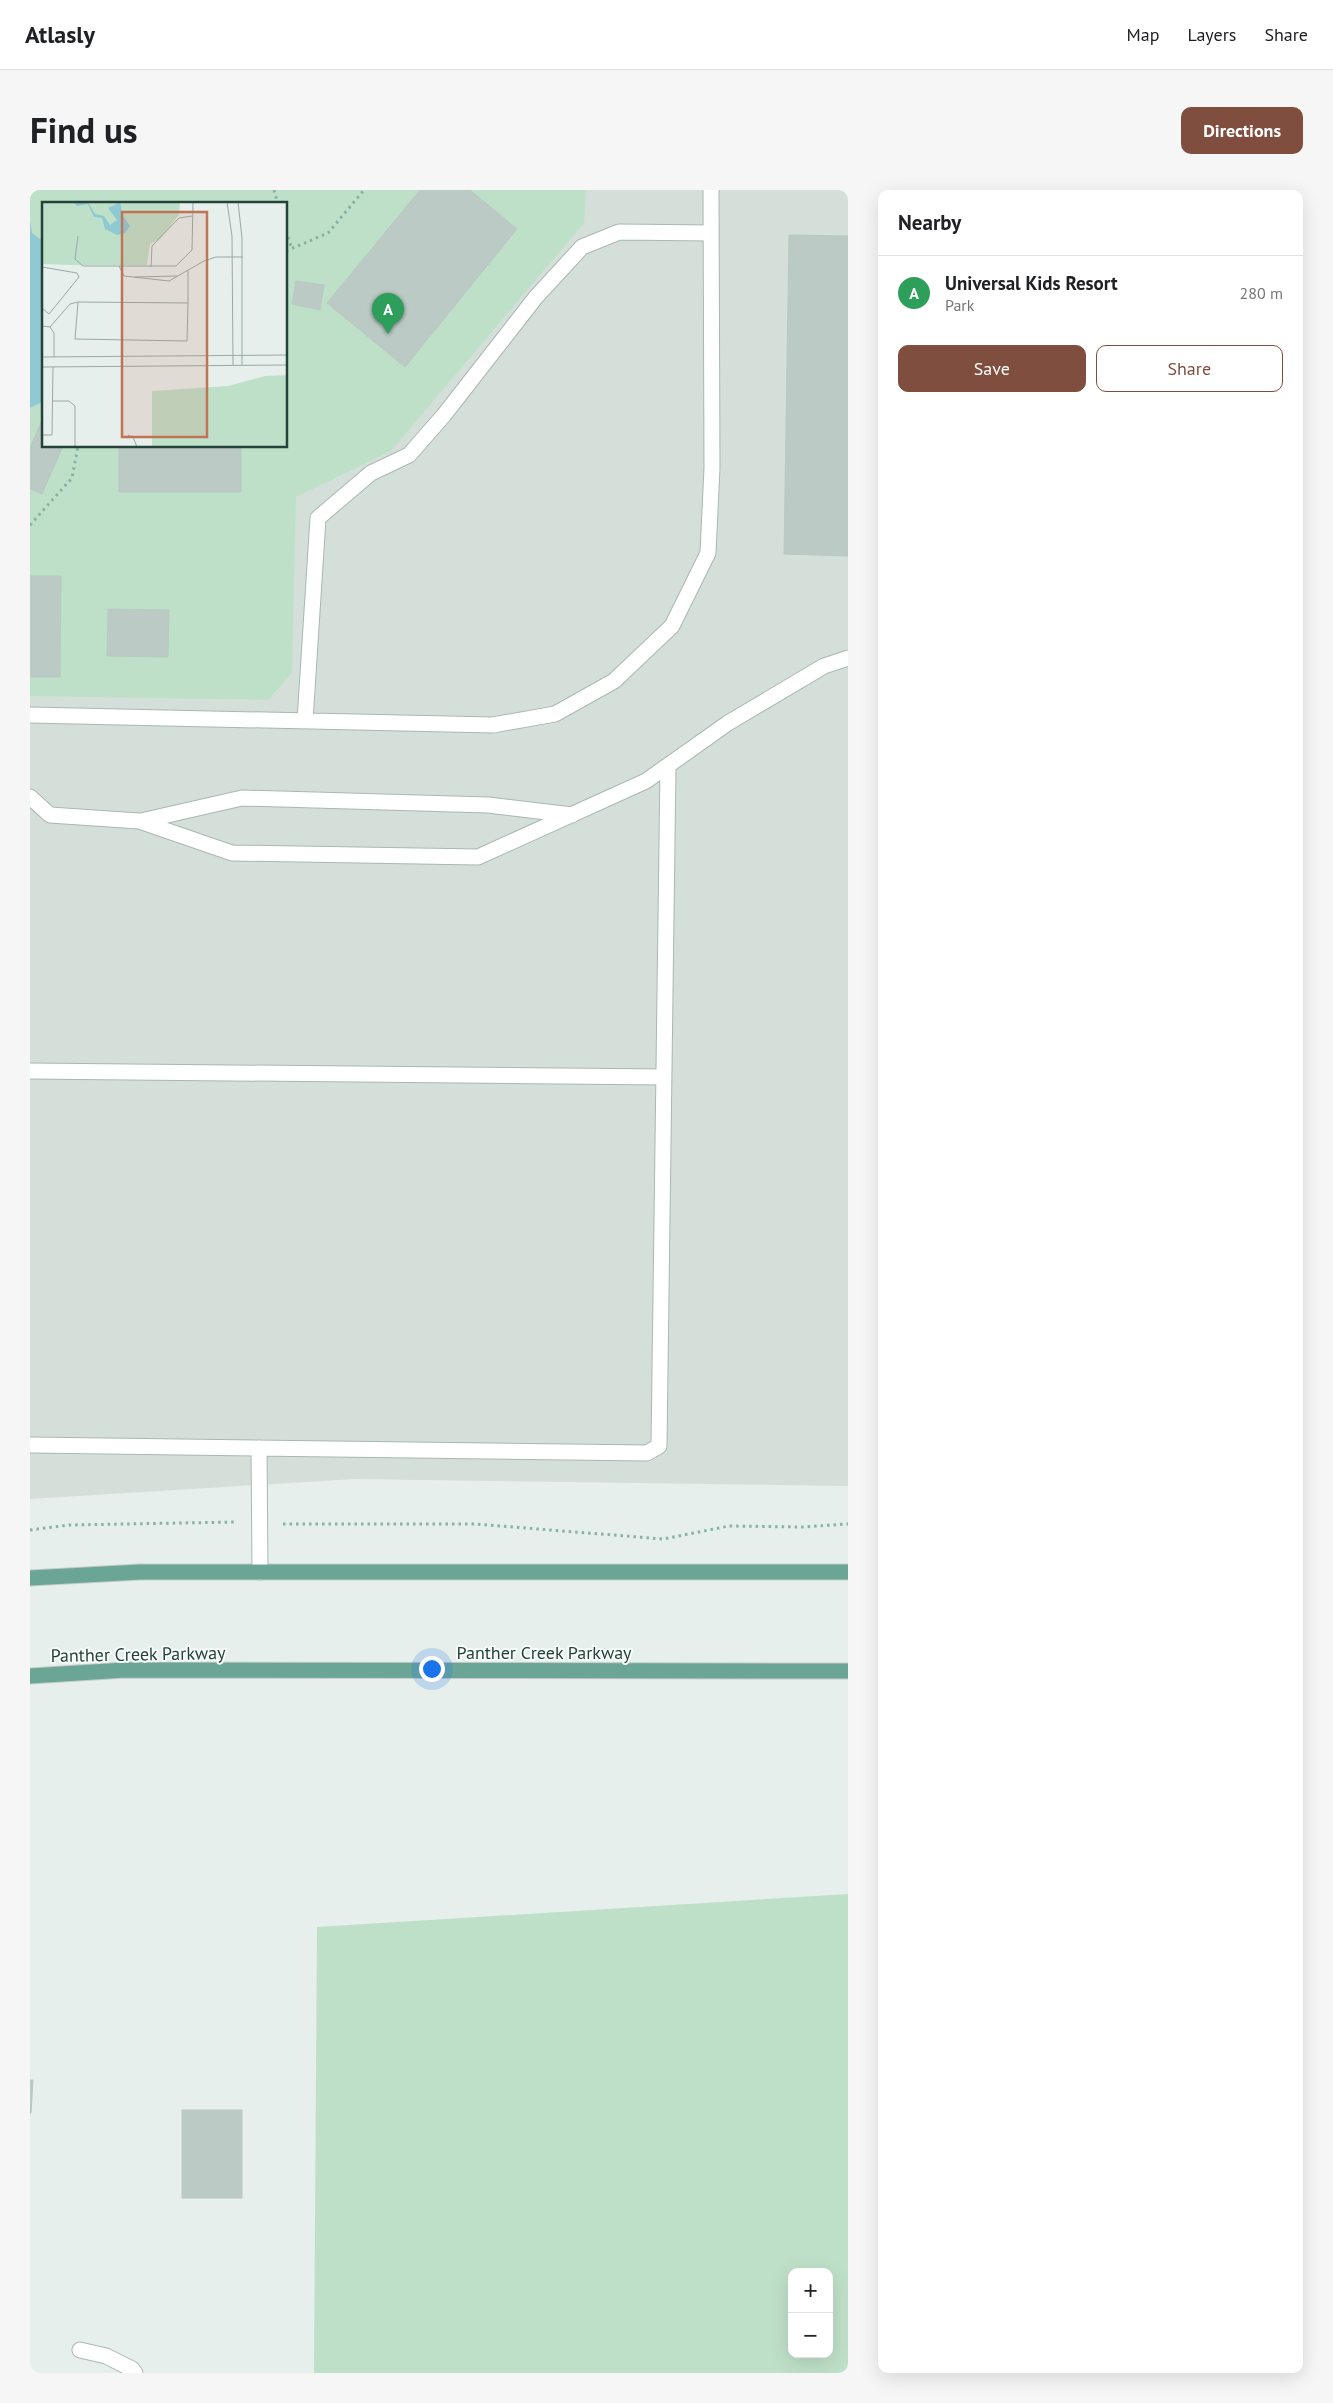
<!DOCTYPE html>
<meta charset="utf-8">
<style>
:root{--surface:#fff;--page:#f6f6f6;--text:#202124;--muted:#757577;--line:#e0e0e0;--accent:#7f4e3f}
body{margin:0;font-family:"PT Sans",sans-serif;background:var(--page);color:var(--text)}
.controls{position:absolute;right:15px;bottom:15px;display:grid;overflow:hidden;border-radius:10px;box-shadow:0 5px 20px #0002}
.controls button{width:45px;height:45px;display:grid;place-items:center;padding:0;border:0;border-bottom:1px solid var(--line);background:var(--surface);color:var(--text);font:25px sans-serif}
.you{position:absolute;left:401px;top:1478px;width:18px;height:18px;margin:-12px;border:4px solid #fff;border-radius:50%;background:#1a73e8;box-shadow:0 0 0 8px #1a73e833}
.badge{display:grid;place-items:center;width:32px;height:32px;border-radius:50%;background:var(--accent);color:#fff;font-size:16px;font-weight:700}
.pin{position:absolute;translate:-50% -41px;filter:drop-shadow(0 1px 2px #0008)}
.pin::after{content:'';position:absolute;top:26px;width:18px;height:15px;background:inherit;clip-path:polygon(0 0,100% 0,50% 100%)}
.list{margin:0;padding:0;list-style:none}
h2{display:flex;justify-content:space-between;align-items:center;height:65px;margin:0;padding:0 20px;font-size:21px}
h2 small{font-size:16px;font-weight:400;color:var(--muted)}
.list li{display:grid;grid-template-columns:32px 1fr auto;gap:15px;align-items:center;box-sizing:border-box;height:75px;padding:0 20px;border-top:1px solid var(--line)}
.list b{display:block;font-size:19px;white-space:nowrap}
.list p{margin:0;font-size:16px;white-space:nowrap;color:var(--muted)}
.list em{font-size:16px;font-style:normal;color:var(--muted)}
.actions{display:flex;gap:10px;padding:15px 20px}
.actions a{flex:1;padding:11px 0;border:1px solid var(--accent);border-radius:10px;text-align:center;font-size:18px;color:var(--accent)}
.actions .main{background:var(--accent);color:#fff}
.map{position:relative;flex:none;width:818px;height:2183px;overflow:hidden;border-radius:10px}
header{display:flex;align-items:center;gap:30px;box-sizing:border-box;height:70px;padding:0 25px;background:var(--surface);border-bottom:1px solid var(--line)}
header strong{font-size:24px}
nav{display:flex;gap:28px;margin-inline-start:auto;font-size:18px}
.intro{display:flex;align-items:center;justify-content:space-between;box-sizing:border-box;height:120px;padding:0 30px}
h1{margin:0;font-size:35px}
.button{padding:12px 22px;border-radius:10px;background:var(--accent);color:#fff;font-size:18px;font-weight:700}
main{display:flex;gap:30px;padding:0 30px}
aside{flex:1;background:var(--surface);border-radius:10px;box-shadow:0 5px 20px #0002}
.map>svg:first-child{display:block}
.built{fill:#d4dfda;fill-rule:evenodd}
.green{fill:#bfe0c8;fill-rule:evenodd}
.water{fill:#8ec9d4}
.building{fill:#bbcac4;stroke:#b8c9c2}
.lines{fill:none;stroke-linecap:round;stroke-linejoin:round}
.minor-casing{stroke:#a8b8b2;stroke-width:17}
.major-casing{stroke:#c2cac8;stroke-width:17}
.path{stroke:#86b3a5;stroke-width:3;stroke-dasharray:2.5 4;stroke-linecap:butt}
.minor{stroke:#fff;stroke-width:15}
.major{stroke:#6aa596;stroke-width:15}
.labels{text-anchor:middle;dominant-baseline:central;stroke-width:4;stroke-linejoin:round;paint-order:stroke}
.street-label{font-size:18px;fill:#24423a;stroke:#f7fbf9}
.inset-road{fill:none;stroke:#98aaa4;stroke-width:1}
.view{fill:#c07456;fill-opacity:0.15;stroke:#c07456;stroke-width:2.5}
.inset-edge{fill:none;stroke:#24423a;stroke-width:2.5}
</style>
<header>
<strong>Atlasly</strong>
<nav><a>Map</a><a>Layers</a><a>Share</a></nav>
</header>
<div class="intro"><h1>Find us</h1><a class="button">Directions</a></div>
<main>
<div class="map">
<svg width="818" height="2183" viewBox="0 0 818 2183">
<rect width="100%" height="100%" fill="#e6efeb"/>
<path class="built" d="M 0,0 L 818,0 L 818,1296 L 325,1289 L 0,1309 ZM 14,14 L 256,14 L 256,256 L 14,256 Z"/>
<path class="green" d="M 0,0 L 556,0 L 554,33 L 361,261 L 266,307 L 262,483 L 238,510 L 0,506 ZM 14,14 L 256,14 L 256,256 L 14,256 Z
M 818,1704 L 818,2183 L 284,2183 L 287,1737 ZM 762,2082 L 799,2082 L 799,2164 L 762,2164 Z"/>
<path class="water" d="M 0,31 L 2,43 L 14,52 L 14,211 L 0,218 Z"/>
<path class="building" d="M 390,0 L 440,0 L 487,39 L 375,177 L 297,113 Z
M 759,45 L 818,46 L 818,366 L 754,364 Z
M 266,91 L 294,95 L 290,120 L 262,114 Z
M 14,226 L 14,256 L 33,256 L 12,304 L 0,299 L 0,258 Z
M 211,256 L 211,302 L 89,302 L 89,257 Z
M 0,386 L 31,386 L 30,487 L 0,487 Z
M 78,419 L 139,420 L 138,467 L 77,466 Z
M 0,1890 L 3,1890 L 1,1923 L 0,1923 Z
M 152,1920 L 212,1920 L 212,2008 L 152,2008 Z"/>
<g class="lines">
<g class="minor-casing">
<path id="minor" d="M 0,525 L 463,535 L 525,524 L 584,491 L 642,436 L 678,363 L 682,278 L 681,0
M 275,531 L 288,328 L 341,283 L 379,265 L 414,225 L 506,107 L 552,57 L 589,42 L 681,43
M 0,607 L 20,625 L 109,631 L 202,663 L 448,667 L 616,591 L 698,533 L 794,476 L 818,468
M 111,631 L 212,608 L 458,615 L 542,625
M 0,881 L 634,887
M 0,1255 L 617,1263 L 629,1256 L 638,576
M 229,1258 L 230,1382
M 50,2160 L 76,2166 L 102,2179 L 105,2183"/>
</g>
<g class="major-casing">
<path id="major" d="M 0,1388 L 110,1382 L 818,1382
M 0,1486 L 95,1480 L 818,1481"/>
</g>
<path class="path" d="M 244,0 L 248,14
M 256,41 L 262,59
M 256,61 L 298,43 L 334,0
M 0,335 L 42,288 L 48,256
M 253,1334 L 445,1334 L 633,1349 L 699,1336 L 772,1337 L 818,1334
M 0,1340 L 39,1335 L 206,1332"/>
<use href="#minor" class="minor"/>
<use href="#major" class="major"/>
</g>
<g class="labels">
<g class="street-label">
<text x="514" y="1462">Panther Creek Parkway</text>
<text transform="translate(108 1464) rotate(-1)">Panther Creek Parkway</text>
</g>
</g>
<g transform="translate(12 12)">
<rect width="245" height="245" fill="#e6efeb"/>
<path d="M 0,0 L 138,0 L 137,13 L 118,37 L 108,42 L 105,63 L 27,63 L 0,62 ZM 245,173 L 245,245 L 110,245 L 110,189 L 186,184 L 223,174 Z" fill="#bfe0c8"/>
<path d="M 31,0 L 46,0 L 53,12 L 62,14 L 68,23 L 75,18 L 66,6 L 78,0 L 81,14 L 88,24 L 83,31 L 75,33 L 63,27 L 60,16 L 52,15 L 46,2 L 35,4 Z" fill="#8ec9d4"/>
<path class="inset-road" d="M 185,0 L 190,34 L 191,163M 196,0 L 200,36 L 200,163M 36,34 L 33,57 L 41,64 L 134,64 L 150,48 L 151,0M 77,64 L 82,74 L 127,79 L 162,59 L 174,55 L 201,55M 0,65 L 35,71 L 37,75 L 7,112 L 0,106M 109,65 L 110,44 L 137,16 L 150,14M 93,75 L 135,74M 146,101 L 36,100 L 33,137 L 145,139 L 146,101 L 146,69M 0,124 L 8,125 L 12,131 L 12,155M 8,125 L 28,102 L 36,100M 0,155 L 245,153M 0,165 L 245,163M 10,199 L 27,199 L 33,204 L 33,245M 0,233 L 10,233 L 11,165M 86,233 L 91,235 L 95,245"/>
<path class="view" d="M 80,10 L 165,10 L 165,235 L 80,235 Z"/>
<rect width="245" height="245" class="inset-edge"/>
</g>
</svg>
<div class="controls">
<button>+</button>
<button>−</button>
</div>
<div class="you"></div>
<div class="pin badge" style="left:358px;top:144px;background:#2e9e5b">A</div>
</div>
<aside>
<h2>Nearby<small></small></h2>
<ul class="list">
<li><span class="badge" style="background:#2e9e5b">A</span><div><b>Universal Kids Resort</b><p>Park</p></div><em>280 m</em></li>
</ul>
<div class="actions"><a class="main">Save</a><a>Share</a></div>
</aside>
</main>
